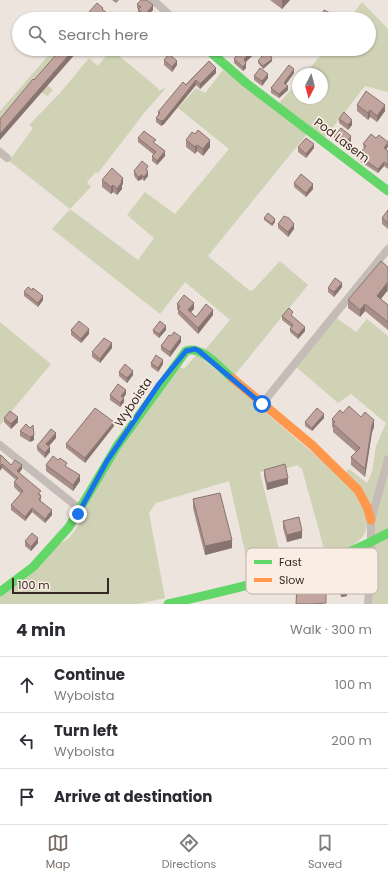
<!DOCTYPE html>
<meta charset="utf-8">
<style>
:root{--surface:#fff;--page:#f7f7f7;--text:#2b2b33;--muted:#7c7c81;--line:#e1e1e2;--accent:#766a65}
body{margin:0;font-family:Poppins,sans-serif;background:var(--page);color:var(--text)}
.compass{position:absolute;left:292px;top:68px;width:36px;height:36px;border-radius:50%;background:var(--surface);box-shadow:0 1px 3px #0004;rotate:186deg}
.scale{position:absolute;left:12px;bottom:10px;width:97px;box-sizing:border-box;padding-left:4px;border:2px solid #362925;border-top:0;font-size:11px;line-height:14px;white-space:nowrap;color:#362925;-webkit-text-stroke:3px #faede4;paint-order:stroke}
.stop{position:absolute;width:12px;height:12px;margin:-9px;border:3px solid #1a73e8;border-radius:50%;background:#fff}
.stop.end{background:#1a73e8;border-color:#fff;box-shadow:0 1px 4px #0008}
.list{margin:0;padding:0;list-style:none}
h2{display:flex;justify-content:space-between;align-items:center;height:52px;margin:0;padding:0 16px;font-size:17px}
h2 small{font-size:13px;font-weight:400;color:var(--muted)}
.list li{display:grid;grid-template-columns:26px 1fr auto;gap:12px;align-items:center;box-sizing:border-box;height:56px;padding:0 16px;border-top:1px solid var(--line)}
.list b{display:block;font-size:15px;white-space:nowrap}
.list p{margin:0;font-size:13px;white-space:nowrap;color:var(--muted)}
.list em{font-size:13px;font-style:normal;color:var(--muted)}
.icon{flex:none;width:22px;height:22px;fill:none;stroke:currentColor;stroke-width:2;stroke-linecap:round;stroke-linejoin:round}
.map{position:relative;flex:none;width:388px;height:604px;overflow:hidden}
.search{position:absolute;background:var(--surface);box-shadow:0 1px 3px #0004;left:12px;right:12px;top:12px;height:44px;display:flex;align-items:center;gap:10px;box-sizing:border-box;padding:0 14px;border-radius:22px;color:var(--muted);font-size:15px}
.sheet{height:220px;background:var(--surface)}
nav{display:flex;justify-content:space-around;align-items:center;box-sizing:border-box;height:56px;border-top:1px solid var(--line);background:var(--surface);font-size:11px;color:var(--muted)}
nav a{display:grid;justify-items:center;gap:2px}
nav .on{color:var(--accent)}
.map>svg:first-child{display:block}
.green{fill:#d0d2b6}
.lines{fill:none;stroke-linecap:round;stroke-linejoin:round}
.street{stroke:#c5bcb7;stroke-width:8}
.fast{stroke:#63d668;stroke-width:9}
.slow{stroke:#ff974d;stroke-width:9}
.wall{fill:#a78e88}
.shaded-wall{fill:#88746f}
.building{fill:#c2a59e;stroke:#88746f}
.route{stroke:#1a73e8;stroke-width:5}
.labels{text-anchor:middle;dominant-baseline:central;stroke-width:3.5;stroke-linejoin:round;paint-order:stroke}
.street-label{font-size:12px;fill:#362925;stroke:#faede4}
.key{fill:#faede4;stroke:#bfb2ab;stroke-width:1}
.key-label{font-size:11px;fill:#362925}
</style>
<div class="map">
<svg width="388" height="604" viewBox="0 0 388 604">
<rect width="100%" height="100%" fill="#ede4dd"/>
<path class="green" d="M 362,2 L 388,29 L 388,92 L 365,86 L 324,139 L 278,104 L 298,82 L 298,98 L 322,98 L 322,74 L 305,74 L 326,49 L 369,49 L 369,19 L 349,19 Z
M 54,49 L 62,49 L 40,79 L 53,90 L 47,96 L 41,92 L 0,125 L 0,111 Z
M 111,49 L 159,89 L 157,91 L 166,88 L 145,112 L 98,173 L 96,172 L 87,182 L 91,187 L 70,209 L 138,260 L 154,238 L 127,215 L 145,192 L 175,214 L 229,149 L 178,108 L 196,88 L 205,93 L 223,70 L 307,134 L 208,256 L 250,291 L 253,290 L 280,261 L 308,285 L 233,377 L 204,351 L 230,320 L 185,282 L 160,314 L 52,229 L 70,209 L 9,161 L 33,128 L 29,125 L 60,93 L 89,58 L 98,66 Z
M 335,317 L 356,332 L 367,319 L 388,336 L 388,604 L 371,604 L 375,522 L 367,524 C 367,543 341,552 326,556 L 302,469 L 297,465 C 285,471 273,468 260,472 L 284,570 L 251,578 L 229,481 L 156,503 L 149,513 L 165,598 L 138,604 L 0,604 L 0,597 L 55,547 L 69,538 L 85,517 L 45,484 L 86,507 L 109,465 L 177,365 L 184,369 L 197,354 L 341,477 L 349,469 L 367,483 L 372,472 L 376,446 L 386,423 L 351,394 L 338,403 L 295,366 Z
M 0,322 L 51,364 L 0,425 Z"/>
<g class="lines">
<path class="street" d="M 153,0 L 174,19
M 0,152 L 7,158
M 262,404 L 388,249
M 0,445 L 80,509
M 368,604 L 371,567 L 371,520 L 388,459"/>
<path class="fast" d="M 207,49 L 246,83 L 388,191
M 0,592 L 33,567 L 69,527 L 117,446 L 186,351 C 202,345 221,369 232,378
M 168,604 C 245,586 318,572 388,533"/>
<path class="slow" d="M 232,378 L 312,445 L 358,490 L 367,507 L 371,520"/>
</g>
<path class="wall" d="M 112,0 L 119,0 L 116,3 Z
M 270,0 L 290,0 L 282,9 Z
M 137,4 L 153,10 L 145,19 L 138,14 L 138,9 L 137,8 Z
M 103,10 L 107,18 L 106,19 L 92,19 L 89,17 L 89,12 Z
M 145,49 L 158,49 L 153,55 Z
M 233,49 L 255,49 L 255,53 L 245,62 L 246,68 L 243,71 L 234,63 L 234,59 L 239,53 Z
M 164,60 L 177,65 L 172,72 L 164,65 Z
M 209,61 L 216,73 L 200,89 L 196,85 L 164,124 L 161,126 L 156,122 L 156,118 L 158,115 L 158,112 Z
M 258,61 L 272,61 L 263,69 L 258,63 Z
M 294,73 L 286,84 L 288,90 L 279,98 L 271,93 L 271,88 Z
M 254,76 L 268,78 L 262,86 L 254,80 Z
M 357,105 L 385,111 L 377,122 L 370,117 L 368,120 L 357,111 Z
M 339,119 L 352,125 L 348,130 L 339,123 Z
M 195,134 L 210,147 L 203,156 L 197,151 L 195,154 L 186,147 L 186,140 Z
M 334,137 L 351,141 L 344,149 L 334,141 Z
M 138,138 L 155,144 L 165,156 L 157,165 L 152,161 L 152,156 L 153,154 L 138,142 Z
M 363,144 L 386,150 L 388,151 L 388,169 L 384,166 L 378,173 L 358,160 L 358,156 L 364,149 Z
M 298,147 L 314,148 L 306,158 L 298,152 Z
M 148,170 L 148,176 L 144,181 L 142,179 L 138,181 L 134,176 L 134,171 Z
M 102,180 L 123,184 L 122,185 L 122,189 L 117,195 L 113,192 L 111,194 L 102,187 Z
M 294,183 L 313,189 L 306,197 L 294,187 Z
M 388,210 L 388,229 L 382,224 L 382,218 Z
M 264,218 L 275,222 L 272,226 L 264,220 Z
M 278,224 L 294,229 L 288,237 L 278,228 Z
M 388,267 L 388,292 L 387,291 L 381,299 L 388,305 L 388,330 L 365,311 L 360,317 L 348,308 L 348,300 Z
M 342,287 L 334,297 L 328,292 L 328,288 Z
M 24,292 L 43,300 L 38,307 L 24,296 Z
M 177,304 L 194,309 L 191,312 L 196,317 L 213,315 L 198,334 L 178,314 L 178,310 L 177,309 Z
M 282,316 L 293,316 L 293,317 L 305,331 L 298,339 L 290,332 L 290,329 L 291,327 L 282,320 Z
M 71,330 L 89,334 L 81,343 L 71,335 Z
M 153,330 L 166,330 L 159,338 L 153,333 Z
M 181,342 L 170,357 L 161,350 L 161,346 Z
M 112,348 L 100,363 L 92,357 L 92,352 Z
M 151,363 L 163,364 L 158,372 L 151,367 Z
M 119,372 L 133,375 L 127,383 L 119,376 Z
M 126,394 L 123,398 L 124,402 L 120,407 L 110,400 L 110,395 Z
M 343,413 L 361,417 L 374,427 L 372,432 L 365,477 L 351,465 L 351,457 L 356,452 L 333,432 L 333,428 L 332,427 L 332,419 Z
M 4,418 L 18,422 L 11,429 L 4,422 Z
M 324,418 L 312,431 L 305,426 L 305,422 Z
M 114,426 L 85,463 L 66,448 L 66,444 Z
M 20,431 L 34,440 L 30,442 L 20,436 Z
M 56,438 L 49,446 L 50,452 L 45,458 L 37,450 L 37,446 Z
M 0,455 L 11,465 L 22,469 L 19,473 L 41,495 L 41,501 L 52,515 L 45,523 L 32,512 L 25,521 L 11,510 L 11,505 L 21,494 L 14,487 L 14,482 L 16,480 L 2,468 Z
M 46,465 L 67,467 L 80,481 L 73,491 L 46,471 Z
M 264,470 L 288,484 L 267,490 L 264,476 Z
M 193,499 L 232,548 L 205,555 L 193,508 Z
M 283,521 L 302,538 L 287,542 L 283,528 Z
M 25,541 L 38,543 L 31,551 L 25,546 Z
M 338,580 L 350,592 L 347,594 L 347,596 L 341,597 L 338,584 Z"/>
<path class="shaded-wall" d="M 282,0 L 290,0 L 282,9 Z
M 153,5 L 153,10 L 145,19 L 145,15 Z
M 107,13 L 107,18 L 106,19 L 102,19 Z
M 74,49 L 77,49 L 77,52 L 0,140 L 0,134 Z
M 154,49 L 158,49 L 153,55 L 153,51 Z
M 255,49 L 255,53 L 244,64 L 244,59 Z
M 272,59 L 272,61 L 263,69 L 263,66 Z
M 177,61 L 177,65 L 172,72 L 172,67 Z
M 246,63 L 246,68 L 243,71 L 243,67 Z
M 216,68 L 216,73 L 200,89 L 200,84 Z
M 294,69 L 294,73 L 284,87 L 284,83 Z
M 268,74 L 268,78 L 262,86 L 262,81 Z
M 196,80 L 196,85 L 164,124 L 161,126 L 161,121 Z
M 288,86 L 288,90 L 279,98 L 279,94 Z
M 385,105 L 385,111 L 377,122 L 377,116 Z
M 370,110 L 370,117 L 368,120 L 368,113 Z
M 352,120 L 352,125 L 348,130 L 348,125 Z
M 351,136 L 351,141 L 344,149 L 344,145 Z
M 210,140 L 210,147 L 203,156 L 203,149 Z
M 388,143 L 388,147 L 384,152 L 384,148 Z
M 314,144 L 314,148 L 306,158 L 306,154 Z
M 197,145 L 197,151 L 195,154 L 195,147 Z
M 165,151 L 165,156 L 157,165 L 157,161 Z
M 384,162 L 384,166 L 378,173 L 378,169 Z
M 148,172 L 148,176 L 144,181 L 144,177 Z
M 142,175 L 142,179 L 138,181 L 138,177 Z
M 123,178 L 123,184 L 122,185 L 122,189 L 117,195 L 117,189 L 121,181 Z
M 313,184 L 313,189 L 306,197 L 306,193 Z
M 113,185 L 113,192 L 111,194 L 111,187 Z
M 275,219 L 275,222 L 272,226 L 272,224 Z
M 294,224 L 294,229 L 288,237 L 288,232 Z
M 342,283 L 342,287 L 334,297 L 334,292 Z
M 387,283 L 387,291 L 377,304 L 377,296 Z
M 43,296 L 43,300 L 38,307 L 38,303 Z
M 194,303 L 194,309 L 188,315 L 188,310 Z
M 365,304 L 365,311 L 360,317 L 360,310 Z
M 213,310 L 213,315 L 198,334 L 198,328 Z
M 166,326 L 166,330 L 159,338 L 159,334 Z
M 305,327 L 305,331 L 298,339 L 298,335 Z
M 89,329 L 89,334 L 81,343 L 81,339 Z
M 181,337 L 181,342 L 170,357 L 170,352 Z
M 112,343 L 112,348 L 100,363 L 100,359 Z
M 163,360 L 163,364 L 158,372 L 158,368 Z
M 133,371 L 133,375 L 127,383 L 127,378 Z
M 126,390 L 126,394 L 121,401 L 121,396 Z
M 124,398 L 124,402 L 120,407 L 120,403 Z
M 324,414 L 324,418 L 312,431 L 312,428 Z
M 18,417 L 18,422 L 11,429 L 11,424 Z
M 374,420 L 374,427 L 372,432 L 365,477 L 365,469 L 372,425 Z
M 114,422 L 114,426 L 85,463 L 85,458 Z
M 56,433 L 56,438 L 46,449 L 46,444 Z
M 34,435 L 34,440 L 30,442 L 30,437 Z
M 50,447 L 50,452 L 45,458 L 45,453 Z
M 2,464 L 2,468 L 0,471 L 0,467 Z
M 22,465 L 22,469 L 17,475 L 17,471 Z
M 80,475 L 80,481 L 73,491 L 73,485 Z
M 288,478 L 288,484 L 267,490 L 267,483 Z
M 32,508 L 32,512 L 25,521 L 25,517 Z
M 52,510 L 52,515 L 45,523 L 45,519 Z
M 302,531 L 302,538 L 287,542 L 287,535 Z
M 38,538 L 38,543 L 31,551 L 31,547 Z
M 232,540 L 232,548 L 205,555 L 205,546 Z
M 350,587 L 350,592 L 347,594 L 347,596 L 341,597 L 341,593 Z"/>
<path class="building" d="M 141,0 L 147,0 L 153,5 L 145,15 L 138,9 L 141,7 L 137,4 Z
M 97,3 L 103,8 L 102,9 L 107,13 L 102,19 L 97,19 L 89,12 Z
M 324,10 L 334,15 L 332,19 L 320,19 Z
M 140,16 L 144,19 L 137,19 Z
M 61,49 L 74,49 L 0,134 L 0,119 L 33,79 L 34,80 Z
M 239,49 L 255,49 L 244,59 L 246,63 L 243,67 L 234,59 L 241,50 Z
M 169,54 L 177,61 L 172,67 L 164,60 Z
M 270,54 L 272,59 L 263,66 L 258,61 L 263,55 Z
M 209,61 L 216,68 L 200,84 L 196,80 L 164,120 L 161,121 L 156,118 L 160,113 L 158,112 L 183,82 L 186,85 Z
M 289,65 L 294,69 L 284,83 L 288,86 L 279,94 L 271,88 Z
M 260,68 L 268,74 L 262,81 L 254,76 Z
M 366,91 L 385,105 L 377,116 L 370,110 L 368,113 L 357,105 Z
M 344,112 L 352,120 L 348,125 L 339,119 Z
M 341,128 L 351,136 L 344,145 L 334,137 Z
M 198,130 L 210,140 L 203,149 L 197,145 L 195,147 L 186,140 L 192,132 L 195,134 Z
M 144,131 L 156,140 L 153,142 L 165,151 L 157,161 L 152,156 L 156,152 L 138,138 Z
M 371,134 L 376,138 L 379,135 L 388,142 L 384,148 L 388,151 L 388,165 L 384,162 L 378,169 L 358,156 L 366,146 L 363,144 Z
M 306,138 L 314,144 L 306,154 L 298,147 Z
M 142,161 L 148,166 L 146,170 L 148,172 L 144,177 L 142,175 L 138,177 L 134,171 Z
M 112,168 L 123,178 L 121,181 L 122,182 L 117,189 L 113,185 L 111,187 L 102,180 Z
M 301,174 L 313,184 L 306,193 L 294,183 Z
M 388,210 L 388,223 L 382,218 Z
M 268,213 L 275,219 L 272,224 L 264,218 Z
M 284,216 L 289,218 L 294,224 L 288,232 L 278,224 Z
M 381,261 L 388,267 L 388,284 L 387,283 L 377,296 L 388,305 L 388,322 L 365,304 L 360,310 L 348,300 Z
M 335,278 L 342,283 L 334,292 L 328,288 Z
M 28,287 L 32,290 L 33,288 L 43,296 L 38,303 L 24,292 Z
M 184,295 L 194,303 L 188,310 L 196,317 L 206,304 L 213,310 L 198,328 L 178,309 L 180,306 L 177,304 Z
M 289,308 L 293,312 L 291,315 L 305,327 L 298,335 L 290,329 L 293,325 L 282,316 Z
M 79,321 L 89,329 L 81,339 L 71,330 Z
M 160,321 L 166,326 L 159,334 L 153,330 Z
M 174,332 L 181,337 L 170,352 L 161,346 L 169,335 L 171,336 Z
M 104,338 L 112,343 L 100,359 L 92,352 Z
M 156,355 L 163,360 L 158,368 L 151,363 Z
M 125,364 L 133,371 L 127,378 L 119,372 Z
M 118,384 L 126,390 L 121,396 L 124,398 L 120,403 L 110,395 Z
M 349,406 L 361,417 L 365,412 L 374,420 L 372,425 L 365,469 L 351,457 L 360,448 L 333,424 L 335,422 L 332,419 L 340,410 L 343,413 Z
M 95,408 L 114,422 L 85,458 L 66,444 Z
M 317,408 L 324,414 L 312,428 L 305,422 Z
M 10,411 L 18,417 L 11,424 L 4,418 Z
M 26,424 L 30,428 L 33,425 L 34,435 L 30,437 L 20,431 Z
M 51,429 L 56,433 L 46,444 L 50,447 L 45,453 L 37,446 Z
M 0,455 L 2,456 L 11,465 L 15,460 L 22,465 L 17,471 L 41,491 L 38,494 L 41,496 L 39,500 L 52,510 L 45,519 L 32,508 L 25,517 L 11,505 L 23,491 L 14,482 L 18,478 L 2,464 L 0,467 Z
M 53,456 L 58,460 L 60,458 L 67,463 L 65,466 L 80,475 L 73,485 L 46,465 Z
M 285,464 L 288,478 L 267,483 L 264,470 Z
M 220,493 L 232,540 L 205,546 L 193,499 Z
M 299,517 L 302,531 L 287,535 L 283,521 Z
M 32,533 L 38,538 L 31,547 L 25,541 Z
M 297,586 L 307,586 L 306,592 L 326,591 L 326,603 L 313,604 L 296,604 Z"/>
<g class="lines">
<path class="route" d="M 78,514 L 107,461 L 159,384 L 186,351 L 195,349 L 199,351 L 262,404"/>
</g>
<g class="labels">
<g class="street-label">
<text transform="translate(342 140) rotate(37)">Pod Lasem</text>
<text transform="translate(133 402) rotate(-56)">Wyboista</text>
</g>
</g>
<rect x="246" y="548" width="132" height="46" rx="6" class="key"/>
<rect x="254" y="560" width="18" height="4" fill="#63d668"/>
<rect x="254" y="578" width="18" height="4" fill="#ff974d"/>
<g class="key-label">
<text x="279" y="566">Fast</text>
<text x="279" y="584">Slow</text>
</g>
</svg>
<svg class="compass" viewBox="-18 -18 36 36"><path d="M0-13l5 13h-10z" fill="#e53935"/><path d="M0 13l5-13h-10z" fill="#7c7c81"/></svg>
<div class="scale">100 m</div>
<div class="stop" style="left:262px;top:404px"></div>
<div class="stop end" style="left:78px;top:514px"></div>
<div class="search"><svg class="icon" aria-label="search" viewBox="0 0 24 24"><circle cx="10" cy="10" r="6"/><path d="M15 15l6 6"/></svg>Search here</div>
</div>
<section class="sheet">
<h2>4 min<small>Walk · 300 m</small></h2>
<ul class="list">
<li><svg class="icon" aria-label="ahead" viewBox="0 0 24 24"><path d="M12 20V5M6 11l6-6 6 6"/></svg><div><b>Continue</b><p>Wyboista</p></div><em>100 m</em></li>
<li><svg class="icon" aria-label="left" viewBox="0 0 24 24"><path d="M17 20v-9H6M10 6l-5 5 5 5"/></svg><div><b>Turn left</b><p>Wyboista</p></div><em>200 m</em></li>
<li><svg class="icon" aria-label="arrive" viewBox="0 0 24 24"><path d="M6 21V4h12l-3 4 3 4H6"/></svg><div><b>Arrive at destination</b></div></li>
</ul>
</section>
<nav>
<a class="on"><svg class="icon" aria-label="map" viewBox="0 0 24 24"><path d="M3 6l6-2 6 2 6-2v14l-6 2-6-2-6 2zM9 4v14M15 6v14"/></svg>Map</a>
<a><svg class="icon" aria-label="directions" viewBox="0 0 24 24"><path d="M12 3l9 9-9 9-9-9zM9 14v-3h6M13 9l2 2-2 2"/></svg>Directions</a>
<a><svg class="icon" aria-label="saved" viewBox="0 0 24 24"><path d="M7 4h10v16l-5-4-5 4z"/></svg>Saved</a>
</nav>
